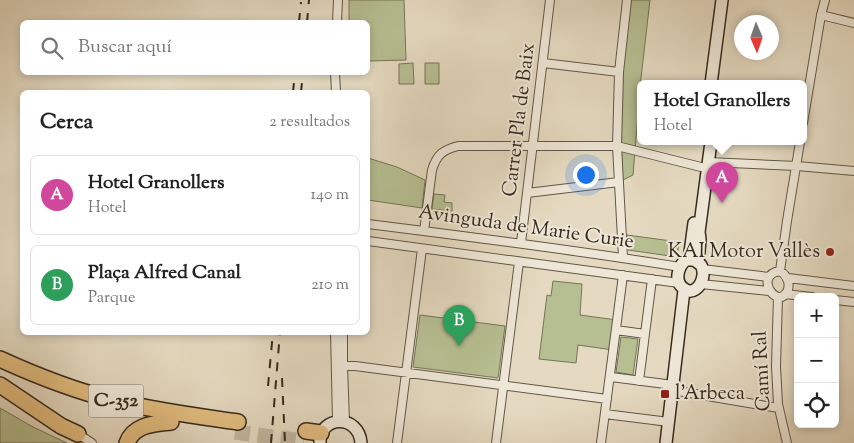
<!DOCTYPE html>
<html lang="es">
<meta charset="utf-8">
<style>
:root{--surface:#fff;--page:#f6f6f6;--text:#222;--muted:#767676;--line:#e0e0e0;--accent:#0b8043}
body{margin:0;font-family:"Sorts Mill Goudy",serif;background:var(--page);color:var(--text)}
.controls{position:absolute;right:15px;bottom:15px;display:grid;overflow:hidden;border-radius:8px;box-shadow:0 2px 8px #0003}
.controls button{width:45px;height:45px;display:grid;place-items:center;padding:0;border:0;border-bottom:1px solid var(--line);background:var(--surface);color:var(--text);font:25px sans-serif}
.compass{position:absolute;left:734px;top:15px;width:45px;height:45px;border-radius:50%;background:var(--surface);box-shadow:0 2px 8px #0003;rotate:178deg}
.you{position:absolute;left:585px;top:174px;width:18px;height:18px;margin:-12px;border:4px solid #fff;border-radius:50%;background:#1a73e8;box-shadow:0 0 0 8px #1a73e833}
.badge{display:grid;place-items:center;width:32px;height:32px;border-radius:50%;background:var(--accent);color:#fff;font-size:16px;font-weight:700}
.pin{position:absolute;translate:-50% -41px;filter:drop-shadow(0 1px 2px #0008)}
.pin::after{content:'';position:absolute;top:26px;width:18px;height:15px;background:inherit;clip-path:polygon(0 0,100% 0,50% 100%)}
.popup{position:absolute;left:637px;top:80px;width:170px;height:65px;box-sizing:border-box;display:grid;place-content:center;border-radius:8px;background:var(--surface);filter:drop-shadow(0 1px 4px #0005);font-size:16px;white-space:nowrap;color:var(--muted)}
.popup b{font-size:19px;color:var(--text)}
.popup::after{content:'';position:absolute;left:50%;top:100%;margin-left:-10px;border:10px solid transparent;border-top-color:var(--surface)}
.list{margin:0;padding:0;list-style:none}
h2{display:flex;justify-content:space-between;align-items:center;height:65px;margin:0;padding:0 20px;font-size:21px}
h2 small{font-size:16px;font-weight:400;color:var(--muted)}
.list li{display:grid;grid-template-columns:32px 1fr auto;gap:15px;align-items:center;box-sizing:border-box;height:80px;margin:0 10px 10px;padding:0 10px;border:1px solid var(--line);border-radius:8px}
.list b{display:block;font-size:19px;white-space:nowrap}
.list p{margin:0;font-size:16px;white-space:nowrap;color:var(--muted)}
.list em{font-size:16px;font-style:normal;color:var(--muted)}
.icon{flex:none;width:28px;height:28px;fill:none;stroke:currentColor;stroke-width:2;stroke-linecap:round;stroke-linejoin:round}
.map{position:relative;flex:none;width:854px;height:443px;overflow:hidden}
.search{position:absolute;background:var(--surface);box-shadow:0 2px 8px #0003;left:20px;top:20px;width:350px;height:55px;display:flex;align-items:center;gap:12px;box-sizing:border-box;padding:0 18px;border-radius:8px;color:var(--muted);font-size:19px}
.panel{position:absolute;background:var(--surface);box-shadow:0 2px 8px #0003;left:20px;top:90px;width:350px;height:245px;border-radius:8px}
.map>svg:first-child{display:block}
.green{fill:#b6bf92;stroke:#767558}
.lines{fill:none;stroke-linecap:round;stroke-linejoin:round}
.highway-tunnel{stroke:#c2b7a0;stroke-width:15;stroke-dasharray:15 8;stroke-linecap:butt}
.street-casing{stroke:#625747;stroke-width:10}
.secondary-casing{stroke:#362b1e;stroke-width:14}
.highway-casing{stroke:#362b1e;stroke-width:18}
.street{stroke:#eee7d7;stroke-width:8}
.secondary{stroke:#eee7d7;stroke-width:11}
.highway{stroke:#e2bd80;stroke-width:15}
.rail{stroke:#362b1e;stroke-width:2;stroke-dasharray:9 9;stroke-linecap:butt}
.poi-dot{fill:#8f2418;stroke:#eee7d7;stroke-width:2}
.labels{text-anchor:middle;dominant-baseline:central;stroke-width:4;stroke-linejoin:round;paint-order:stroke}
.shield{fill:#eee7d7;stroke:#6d6356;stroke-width:1}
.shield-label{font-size:19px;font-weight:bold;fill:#362b1e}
.street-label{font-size:20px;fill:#362b1e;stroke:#eee7d7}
.poi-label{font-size:20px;fill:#362b1e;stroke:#eee7d7;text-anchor:end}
</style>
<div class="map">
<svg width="854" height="443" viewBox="0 0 854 443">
<rect width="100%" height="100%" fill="#e5dac1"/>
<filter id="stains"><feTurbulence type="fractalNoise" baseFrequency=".004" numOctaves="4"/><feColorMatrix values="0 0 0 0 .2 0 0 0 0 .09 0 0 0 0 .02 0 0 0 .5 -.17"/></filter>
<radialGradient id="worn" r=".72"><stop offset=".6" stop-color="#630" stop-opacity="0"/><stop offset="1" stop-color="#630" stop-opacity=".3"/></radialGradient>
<path class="green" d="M 349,0 L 404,0 L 406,60 L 368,61 L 368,22 L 349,22 Z
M 627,0 L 650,0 L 641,78 L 633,175 L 619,182 L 623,25 Z
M 413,63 L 414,84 L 399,84 L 399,64 Z
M 425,63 L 439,63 L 439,84 L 425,84 Z
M 368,158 L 397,167 L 425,180 L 422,208 L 368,200 Z
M 434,194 L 445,195 L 444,202 L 452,203 L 452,211 L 432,209 Z
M 627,235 L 679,242 L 677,257 L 628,250 Z
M 553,281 L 582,284 L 580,315 L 617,320 L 613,350 L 578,345 L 576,363 L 539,359 L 547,295 L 551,296 Z
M 420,315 L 505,326 L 498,378 L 413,367 Z
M 621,337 L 638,339 L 633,375 L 616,372 Z
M 0,408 L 33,427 L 67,443 L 0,443 Z"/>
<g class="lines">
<path class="highway-tunnel" d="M 235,432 L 304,441"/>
<g class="street-casing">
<path id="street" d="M 821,15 L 854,23
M 337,22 L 338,0
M 543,63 L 619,72
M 335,72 L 336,92
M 803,123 L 821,15 L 825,0
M 708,162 L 797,166 L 854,171
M 527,193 L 619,182
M 368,224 C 472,237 576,250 680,267
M 424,231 L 432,170 C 437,154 443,150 458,146 L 617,146 L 701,167
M 368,241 L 679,283
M 521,243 L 550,0
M 623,257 L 617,146 L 619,72 L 627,0
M 702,269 L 769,277
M 780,271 L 787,221 L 800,142
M 780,271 C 787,275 791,284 787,292 C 777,310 753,275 780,271 Z
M 788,278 L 854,286
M 701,284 L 769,291
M 785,294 L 812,297
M 778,297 L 776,366 L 778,404 L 787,443
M 835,300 L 854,302
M 616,330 L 645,334
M 335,332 L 337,421
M 343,332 L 343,366 L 345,422
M 343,366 L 355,366 L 607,399
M 611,377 L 673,385
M 639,381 L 652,279
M 678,391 L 778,408
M 605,414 L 669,422
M 78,434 L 92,443
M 397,443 L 422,249
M 496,443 L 519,262
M 601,443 L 623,275"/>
</g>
<g class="secondary-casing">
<path id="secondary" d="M 711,84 L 722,0
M 686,260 C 716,256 701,303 683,288 C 674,281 678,266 686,260 Z
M 689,260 L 694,223
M 698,263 L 700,239 L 699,232 L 711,142
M 320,443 C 319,415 359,414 361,443
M 666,443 L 684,290"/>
</g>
<g class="highway-casing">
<path id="highway" d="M 0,359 C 37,376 76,391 116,401 C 156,411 197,416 238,422
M 0,385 L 61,426 L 78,434
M 306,431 L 321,433
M 127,443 C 134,424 154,424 171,422"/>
</g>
<use href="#street" class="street"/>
<use href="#secondary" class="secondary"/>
<use href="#highway" class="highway"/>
<path class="rail" d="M 299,22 L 301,2
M 307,22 L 309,0
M 293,92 L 295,72
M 301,92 L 303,72
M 282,378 L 285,443
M 268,386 L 273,332
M 271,443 L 280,332"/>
</g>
<g class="poi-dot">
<circle cx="830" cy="252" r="5"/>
<rect x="660" y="389" width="10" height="10" rx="2.5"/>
</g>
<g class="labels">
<rect class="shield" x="88.5" y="384.5" width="55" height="33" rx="4"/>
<g class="shield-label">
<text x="116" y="401">C-352</text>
</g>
<g class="street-label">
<text transform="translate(520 120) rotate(-83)">Carrer Pla de Baix</text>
<text transform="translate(526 228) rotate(8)">Avinguda de Marie Curie</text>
<text transform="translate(763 371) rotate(-93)">Camí Ral</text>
</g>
<g class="poi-label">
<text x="820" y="252">KAI Motor Vallès</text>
<text x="675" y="394" text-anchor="start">l'Arbeca</text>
</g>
</g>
<rect width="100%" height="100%" filter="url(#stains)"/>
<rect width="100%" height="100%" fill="url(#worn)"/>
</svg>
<div class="controls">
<button>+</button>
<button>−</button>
<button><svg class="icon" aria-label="locate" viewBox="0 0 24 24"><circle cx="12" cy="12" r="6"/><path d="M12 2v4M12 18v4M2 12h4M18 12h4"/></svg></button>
</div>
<svg class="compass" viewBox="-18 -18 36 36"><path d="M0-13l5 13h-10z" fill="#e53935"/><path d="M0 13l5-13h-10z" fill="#767676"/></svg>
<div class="you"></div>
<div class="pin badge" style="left:722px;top:203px;background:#d1479c">A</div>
<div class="popup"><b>Hotel Granollers</b>Hotel</div>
<div class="pin badge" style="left:459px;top:346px;background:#2e9e5b">B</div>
<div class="search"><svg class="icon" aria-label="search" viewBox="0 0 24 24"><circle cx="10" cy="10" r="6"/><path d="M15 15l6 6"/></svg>Buscar aquí</div>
<section class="panel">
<h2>Cerca<small>2 resultados</small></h2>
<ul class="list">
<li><span class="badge" style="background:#d1479c">A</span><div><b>Hotel Granollers</b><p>Hotel</p></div><em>140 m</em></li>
<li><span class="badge" style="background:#2e9e5b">B</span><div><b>Plaça Alfred Canal</b><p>Parque</p></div><em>210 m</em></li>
</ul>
</section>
</div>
